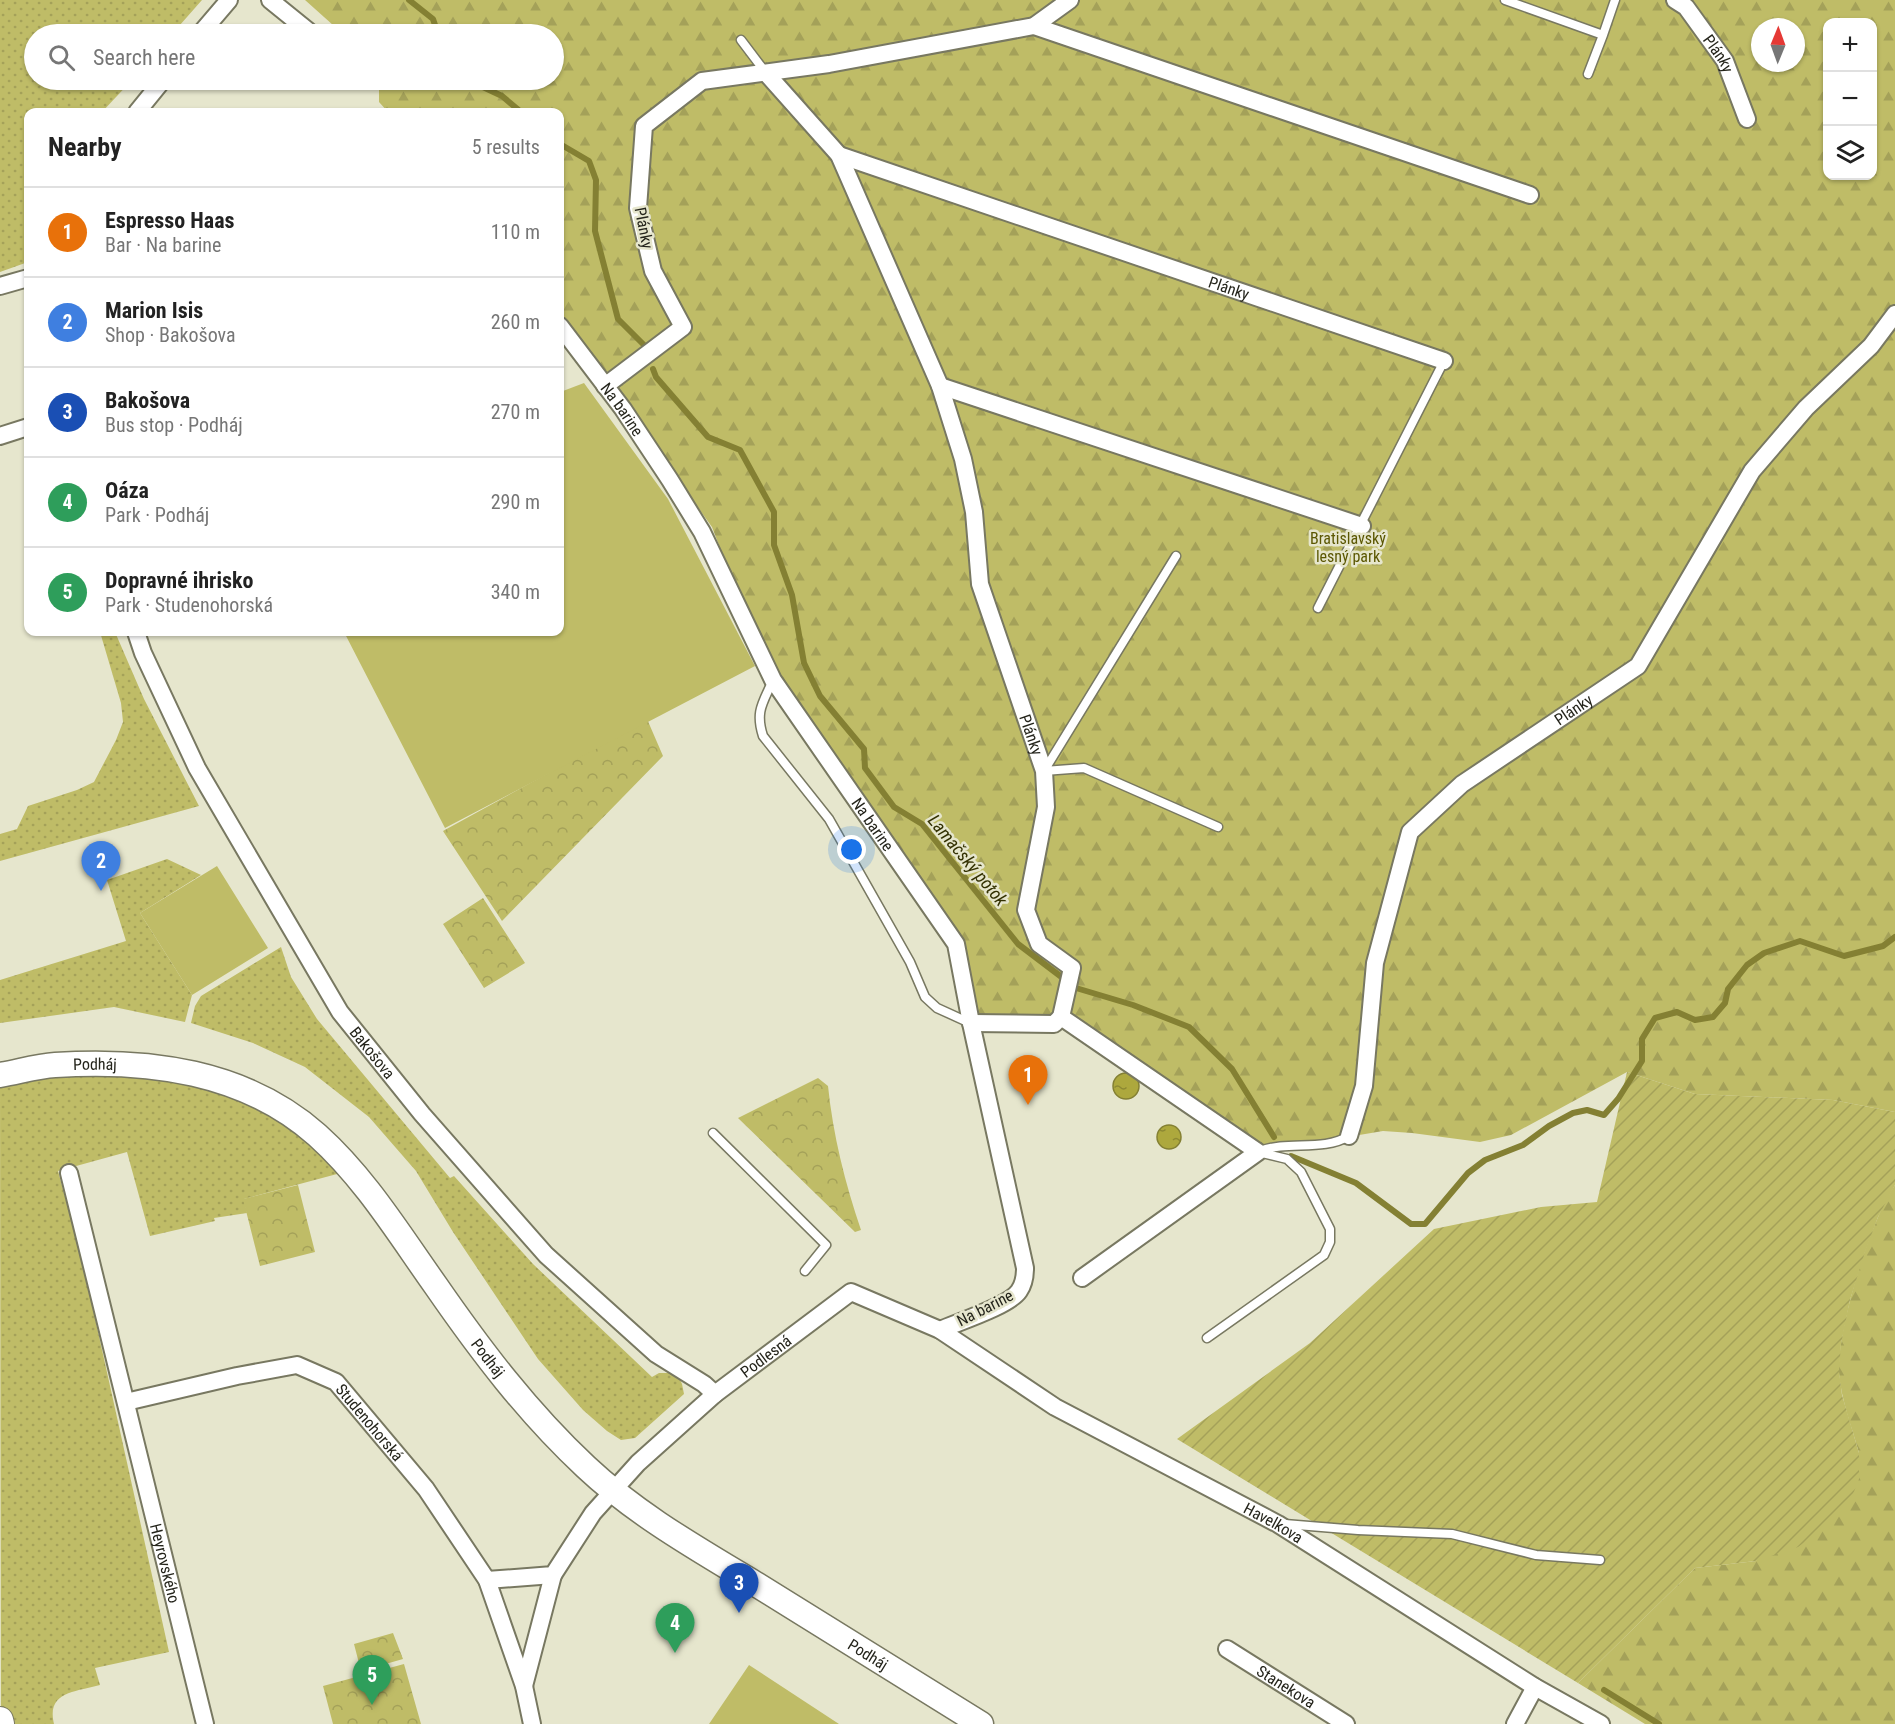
<!DOCTYPE html>
<meta charset="utf-8">
<style>
:root{--surface:#fff;--page:#f2f2f2;--text:#222;--muted:#767676;--line:#e0e0e0;--accent:#2379e4}
body{margin:0;font-family:"Roboto Condensed",sans-serif;background:var(--page);color:var(--text)}
.controls{position:absolute;right:18px;top:18px;display:grid;overflow:hidden;border-radius:12px;box-shadow:0 2px 4px #0004}
.controls button{width:54px;height:54px;display:grid;place-items:center;padding:0;border:0;border-bottom:2px solid var(--line);background:var(--surface);color:var(--text);font:30px sans-serif}
.compass{position:absolute;left:1751px;top:18px;width:54px;height:54px;border-radius:50%;background:var(--surface);box-shadow:0 2px 4px #0004;rotate:1deg}
.you{position:absolute;left:852px;top:850px;width:21px;height:21px;margin:-15px;border:4px solid #fff;border-radius:50%;background:#1a73e8;box-shadow:0 0 0 9px #1a73e833}
.badge{display:grid;place-items:center;width:39px;height:39px;border-radius:50%;background:var(--accent);color:#fff;font-size:20px;font-weight:700}
.pin{position:absolute;translate:-50% -50px;filter:drop-shadow(0 2px 3px #0008)}
.pin::after{content:'';position:absolute;top:32px;width:21px;height:18px;background:inherit;clip-path:polygon(0 0,100% 0,50% 100%)}
.list{margin:0;padding:0;list-style:none}
h2{display:flex;justify-content:space-between;align-items:center;height:78px;margin:0;padding:0 24px;font-size:26px}
h2 small{font-size:20px;font-weight:400;color:var(--muted)}
.list li{display:grid;grid-template-columns:39px 1fr auto;gap:18px;align-items:center;box-sizing:border-box;height:90px;padding:0 24px;border-top:2px solid var(--line)}
.list b{display:block;font-size:22px;white-space:nowrap}
.list p{margin:0;font-size:20px;white-space:nowrap;color:var(--muted)}
.list em{font-size:20px;font-style:normal;color:var(--muted)}
.icon{flex:none;width:33px;height:33px;fill:none;stroke:currentColor;stroke-width:2;stroke-linecap:round;stroke-linejoin:round}
.map{position:relative;flex:none;width:1895px;height:1724px;overflow:hidden}
.search{position:absolute;background:var(--surface);box-shadow:0 2px 4px #0004;left:24px;top:24px;width:540px;height:66px;display:flex;align-items:center;gap:15px;box-sizing:border-box;padding:0 21px;border-radius:33px;color:var(--muted);font-size:22px}
.panel{position:absolute;background:var(--surface);box-shadow:0 2px 4px #0004;left:24px;top:108px;width:540px;height:528px;border-radius:12px}
.map>svg:first-child{display:block}
.grass{fill:url(#grass-dots)}
.forest{fill:url(#forest-firs);fill-rule:evenodd}
.park{fill:url(#park-crowns)}
.garden{fill:url(#garden-furrows)}
.pitch{fill:#bfbc67}
.water{fill:url(#water-ripples);stroke:#848033;stroke-width:1.5}
.lines{fill:none;stroke-linecap:round;stroke-linejoin:round}
.stream{stroke:#848033;stroke-width:6}
.lane-casing{stroke:#787861;stroke-width:11}
.street-casing{stroke:#787861;stroke-width:20}
.secondary-casing{stroke:#787861;stroke-width:27}
.primary-casing{stroke:#787861;stroke-width:28}
.lane{stroke:#fff;stroke-width:8}
.street{stroke:#fff;stroke-width:16}
.secondary{stroke:#fff;stroke-width:24}
.primary{stroke:#fff;stroke-width:26}
.labels{text-anchor:middle;dominant-baseline:central;stroke-width:5;stroke-linejoin:round;paint-order:stroke}
.street-label{font-size:16px;fill:#24241b;stroke:#e6e6cd}
.park-label{font-size:16px;fill:#5b5702;stroke:#e6e6cd}
.water-label{font-size:18px;font-style:italic;fill:#333102;stroke:#e6e6cd}
</style>
<div class="map">
<svg width="1895" height="1724" viewBox="0 0 1895 1724">
<defs>
<pattern id="grass-dots" width="8" height="8" patternUnits="userSpaceOnUse" patternTransform="scale(1.5)"><rect width="8" height="8" fill="#bfbc67"/><path d="M2 2h.1M6 6h.1" fill="none" stroke="#a4a159" stroke-width="1.8" stroke-linecap="round"/></pattern>
<pattern id="forest-firs" width="22" height="20" patternUnits="userSpaceOnUse" patternTransform="scale(1.5)"><rect width="22" height="20" fill="#bfbc67"/><path d="M5 1l3.5 6h-7zM16 11l3.5 6h-7z" fill="#a4a159"/></pattern>
<pattern id="park-crowns" width="20" height="18" patternUnits="userSpaceOnUse" patternTransform="scale(1.5)"><rect width="20" height="18" fill="#bfbc67"/><path d="M2 6a3 3 0 1 1 6 0M12 15a3 3 0 1 1 6 0" fill="none" stroke="#a4a159"/></pattern>
<pattern id="garden-furrows" width="10" height="10" patternUnits="userSpaceOnUse" patternTransform="scale(1.5)"><rect width="10" height="10" fill="#bfbc67"/><path d="M-1 1l2-2M0 10L10 0M9 11l2-2" fill="none" stroke="#a4a159"/></pattern>
<pattern id="water-ripples" width="26" height="14" patternUnits="userSpaceOnUse" patternTransform="scale(1.5)"><rect width="26" height="14" fill="#ada83d"/><path d="M2 4q2-2 4 0t4 0M15 11q2-2 4 0t4 0" fill="none" stroke="#8d8932"/></pattern>
</defs>
<rect width="100%" height="100%" fill="#e6e6cd"/>
<path class="grass" d="M 0,0 L 202,0 L 172,34 L 34,34 L 34,80 L 132,80 L 102,112 L 28,112 L 28,262 L 0,272 Z
M 100,632 L 115,632 L 144,699 L 199,806 L 0,861 L 0,834 L 17,829 L 28,806 L 77,790 L 94,782 L 116,740 L 123,722 L 121,703 Z
M 167,859 L 201,875 L 140,913 L 192,995 L 185,1022 L 114,1007 L 0,1023 L 0,980 L 126,941 L 107,880 Z
M 281,947 L 291,977 L 317,1019 L 450,1178 L 454,1176 L 533,1264 L 652,1377 L 659,1373 L 677,1373 L 682,1384 L 684,1394 L 635,1438 L 621,1440 L 607,1431 L 583,1410 L 538,1359 L 453,1232 L 416,1171 L 369,1117 L 305,1067 L 253,1043 L 191,1023 L 195,1006 L 201,996 Z
M 52,1065 L 232,1086 L 352,1170 L 244,1199 L 247,1213 L 214,1218 L 215,1221 L 150,1236 L 127,1152 L 58,1171 L 81,1255 L 169,1652 L 95,1668 L 100,1685 C 76,1692 46,1691 54,1724 L 1,1724 L 0,1088 Z"/>
<path class="forest" d="M 305,0 L 1895,0 L 1895,1112 L 1833,1100 L 1695,1094 L 1627,1072 L 1511,1135 L 1480,1142 L 1412,1133 L 1383,1131 L 1258,1152 L 1061,1017 L 971,1023 L 956,944 L 766,668 L 712,527 L 560,316 L 560,112 L 388,112 L 379,102 L 379,80 L 554,80 L 554,34 L 343,34 ZM 1828,22 L 1872,22 L 1872,176 L 1828,176 ZM 1760,27 L 1796,27 L 1796,63 L 1760,63 Z
M 1895,1185 L 1895,1724 L 1645,1724 L 1578,1683 L 1695,1568 L 1756,1561 L 1859,1453 C 1852,1427 1841,1400 1839,1373 C 1837,1329 1870,1221 1895,1185 Z"/>
<path class="park" d="M 647,719 L 663,756 L 502,921 L 443,831 Z
M 483,898 L 525,963 L 484,988 L 443,924 Z
M 818,1078 L 828,1086 C 833,1135 845,1183 861,1230 L 855,1232 L 738,1118 Z
M 298,1185 L 315,1252 L 260,1266 L 243,1199 Z
M 393,1633 L 403,1659 L 361,1671 L 354,1644 Z
M 404,1664 L 421,1724 L 333,1724 L 323,1686 Z"/>
<path class="garden" d="M 1627,1072 L 1695,1094 L 1833,1100 L 1895,1112 L 1895,1185 L 1878,1217 L 1865,1252 L 1850,1300 L 1841,1344 L 1839,1371 L 1842,1395 L 1859,1453 L 1859,1479 L 1851,1499 L 1835,1521 L 1798,1547 L 1756,1561 L 1695,1568 L 1578,1683 L 1177,1439 L 1310,1343 L 1434,1229 L 1541,1207 L 1597,1202 Z"/>
<path class="pitch" d="M 584,383 L 668,499 L 755,666 L 445,828 L 344,632 L 560,632 L 560,386 L 563,391 Z
M 217,866 L 268,948 L 192,995 L 140,913 Z
M 749,1665 L 839,1724 L 709,1724 Z"/>
<path class="water" d="M1113 1086a13 13 0 1 1 26 0a13 13 0 1 1-26 0Z
M1157 1137a12 12 0 1 1 24 0a12 12 0 1 1-24 0Z"/>
<g class="lines">
<path class="stream" d="M 409,0 L 433,19 L 438,34
M 468,80 L 502,96 L 521,112
M 560,144 L 589,161 L 596,180 L 595,231 L 618,319 L 647,348
M 653,369 L 656,377 L 708,437 L 740,450 L 774,512 L 774,545 L 792,595 L 804,663 L 820,696 L 864,749 L 865,768 L 894,807 L 922,824 L 1018,944 L 1076,988 L 1133,1005 L 1189,1027 L 1232,1069 L 1274,1137
M 1291,1156 L 1356,1183 L 1411,1224 L 1425,1224 L 1468,1173 L 1485,1160 L 1523,1145 L 1549,1126 L 1573,1113 L 1587,1110 L 1604,1115 L 1618,1099 L 1642,1061 L 1642,1039 L 1655,1018 L 1677,1012 L 1695,1020 L 1713,1017 L 1725,1003 L 1728,989 L 1747,965 L 1764,953 L 1800,941 L 1844,956 L 1883,946 L 1895,937
M 1604,1690 L 1659,1724"/>
<g class="lane-casing">
<path id="lane" d="M 1505,0 L 1603,35 L 1615,0
M 741,40 L 766,73
M 1588,74 L 1603,35
M 1176,556 L 1044,771 L 1084,768 L 1218,827
M 1318,608 L 1444,361
M 773,680 C 763,703 755,711 763,736 L 829,819 L 910,962 L 925,997 L 937,1008 L 970,1023
M 713,1133 L 826,1245 L 805,1271
M 1260,1151 C 1289,1140 1322,1152 1349,1136
M 1207,1338 L 1324,1255 L 1330,1242 L 1330,1229 L 1301,1172 L 1287,1159 L 1258,1152
M 1285,1524 L 1358,1530 L 1452,1534 L 1536,1555 L 1600,1560"/>
</g>
<g class="street-casing">
<g id="street">
<path d="M 270,0 L 312,34"/>
<path id="s1" d="M 1675,0 L 1686,7 L 1725,61 L 1747,119"/>
<path d="M 1034,26 L 1530,195"/>
<path d="M 200,34 L 229,0"/>
<path id="s2" d="M 766,73 L 839,155 L 940,386 L 963,459 L 974,512 L 980,584 L 1044,771 L 1046,807 L 1026,910 L 1039,944 L 1072,968 L 1061,1017"/>
<path d="M 137,112 L 163,80"/>
<path id="s3" d="M 839,155 L 1444,361"/>
<path d="M 0,286 L 28,278"/>
<path id="s4" d="M 560,326 L 623,409 L 670,480 L 702,532 L 773,680 L 956,944 L 971,1023 L 1025,1268 C 1025,1276 1024,1284 1019,1291 C 1009,1306 958,1322 940,1330"/>
<path d="M 605,386 L 683,327 L 653,271 L 638,208 L 644,126 L 702,81 L 829,64 L 1034,26 L 1070,0"/>
<path d="M 940,386 L 1362,526"/>
<path d="M 0,436 L 28,427"/>
<path id="s5" d="M 136,632 L 143,653 L 197,768 L 340,1012 L 422,1114 L 546,1255 L 656,1354 L 704,1384 L 715,1394"/>
<path d="M 971,1023 L 1054,1024 L 1061,1017 L 1258,1152 L 1082,1278"/>
<path id="s6" d="M 1349,1136 L 1364,1086 L 1375,963 L 1410,832 L 1462,784 L 1638,666 L 1752,471 L 1806,408 L 1871,346 L 1895,314"/>
<path id="s7" d="M 69,1173 L 205,1724"/>
<path id="s8" d="M 126,1402 L 237,1376 L 297,1365 L 336,1382 L 426,1489 L 487,1580 L 524,1686 L 532,1724"/>
<path id="s9" d="M 487,1580 L 553,1575 L 593,1513 L 638,1463 L 715,1394 L 851,1292 L 940,1330 L 1055,1407 L 1278,1524 L 1535,1687 L 1601,1724"/>
<path id="s10" d="M 1227,1649 L 1346,1724"/>
<path d="M 524,1686 L 553,1575"/>
<path d="M 1515,1724 L 1535,1687"/>
</g>
</g>
<g class="secondary-casing">
<g id="secondary">
<path id="s11" d="M 0,1075 C 18,1072 37,1066 55,1065 C 148,1059 245,1071 317,1135 C 365,1178 399,1234 436,1286 C 481,1351 528,1413 586,1467 C 636,1514 696,1548 754,1583 C 829,1630 905,1677 981,1724"/>
</g>
</g>
<g class="primary-casing">
<path id="primary" d="M 0,1720 L 1,1724"/>
</g>
<use href="#lane" class="lane"/>
<use href="#street" class="street"/>
<use href="#secondary" class="secondary"/>
<use href="#primary" class="primary"/>
</g>
<g class="labels">
<g class="street-label">
<text stroke="none"><textPath href="#s1" startOffset="70">Plánky</textPath></text>
<text transform="translate(644 228) rotate(79)">Plánky</text>
<text stroke="none"><textPath href="#s3" startOffset="412">Plánky</textPath></text>
<text stroke="none"><textPath href="#s4" startOffset="104">Na barine</textPath></text>
<text stroke="none"><textPath href="#s6" startOffset="516">Plánky</textPath></text>
<text stroke="none"><textPath href="#s2" startOffset="724">Plánky</textPath></text>
<text stroke="none"><textPath href="#s4" startOffset="590">Na barine</textPath></text>
<text stroke="none"><textPath href="#s5" startOffset="484">Bakošova</textPath></text>
<text stroke="none"><textPath href="#s11" startOffset="96">Podháj</textPath></text>
<text transform="translate(985 1308) rotate(-27)">Na barine</text>
<text stroke="none"><textPath href="#s9" startOffset="374">Podlesná</textPath></text>
<text stroke="none"><textPath href="#s11" startOffset="616">Podháj</textPath></text>
<text stroke="none"><textPath href="#s8" startOffset="270">Studenohorská</textPath></text>
<text stroke="none"><textPath href="#s9" startOffset="963">Havelkova</textPath></text>
<text stroke="none"><textPath href="#s7" startOffset="402">Heyrovského</textPath></text>
<text stroke="none"><textPath href="#s11" startOffset="1102">Podháj</textPath></text>
<text stroke="none"><textPath href="#s10" startOffset="70">Stanekova</textPath></text>
</g>
<g class="park-label">
<text x="1348" y="538">Bratislavský<tspan x="1348" dy="18">lesný park</tspan></text>
</g>
<g class="water-label">
<text transform="translate(968 860) rotate(50)">Lamačský potok</text>
</g>
</g>
</svg>
<div class="controls">
<button>+</button>
<button>−</button>
<button><svg class="icon" aria-label="layers" viewBox="0 0 24 24"><path d="M12 4l9 5-9 5-9-5zM3 14l9 5 9-5"/></svg></button>
</div>
<svg class="compass" viewBox="-18 -18 36 36"><path d="M0-13l5 13h-10z" fill="#e53935"/><path d="M0 13l5-13h-10z" fill="#767676"/></svg>
<div class="you"></div>
<div class="pin badge" style="left:1028px;top:1105px;background:#e8710a">1</div>
<div class="pin badge" style="left:101px;top:891px;background:#3f7fe0">2</div>
<div class="pin badge" style="left:739px;top:1613px;background:#1a4fb4">3</div>
<div class="pin badge" style="left:675px;top:1653px;background:#2e9e5b">4</div>
<div class="pin badge" style="left:372px;top:1705px;background:#2e9e5b">5</div>
<div class="search"><svg class="icon" aria-label="search" viewBox="0 0 24 24"><circle cx="10" cy="10" r="6"/><path d="M15 15l6 6"/></svg>Search here</div>
<section class="panel">
<h2>Nearby<small>5 results</small></h2>
<ul class="list">
<li><span class="badge" style="background:#e8710a">1</span><div><b>Espresso Haas</b><p>Bar · Na barine</p></div><em>110 m</em></li>
<li><span class="badge" style="background:#3f7fe0">2</span><div><b>Marion Isis</b><p>Shop · Bakošova</p></div><em>260 m</em></li>
<li><span class="badge" style="background:#1a4fb4">3</span><div><b>Bakošova</b><p>Bus stop · Podháj</p></div><em>270 m</em></li>
<li><span class="badge" style="background:#2e9e5b">4</span><div><b>Oáza</b><p>Park · Podháj</p></div><em>290 m</em></li>
<li><span class="badge" style="background:#2e9e5b">5</span><div><b>Dopravné ihrisko</b><p>Park · Studenohorská</p></div><em>340 m</em></li>
</ul>
</section>
</div>
